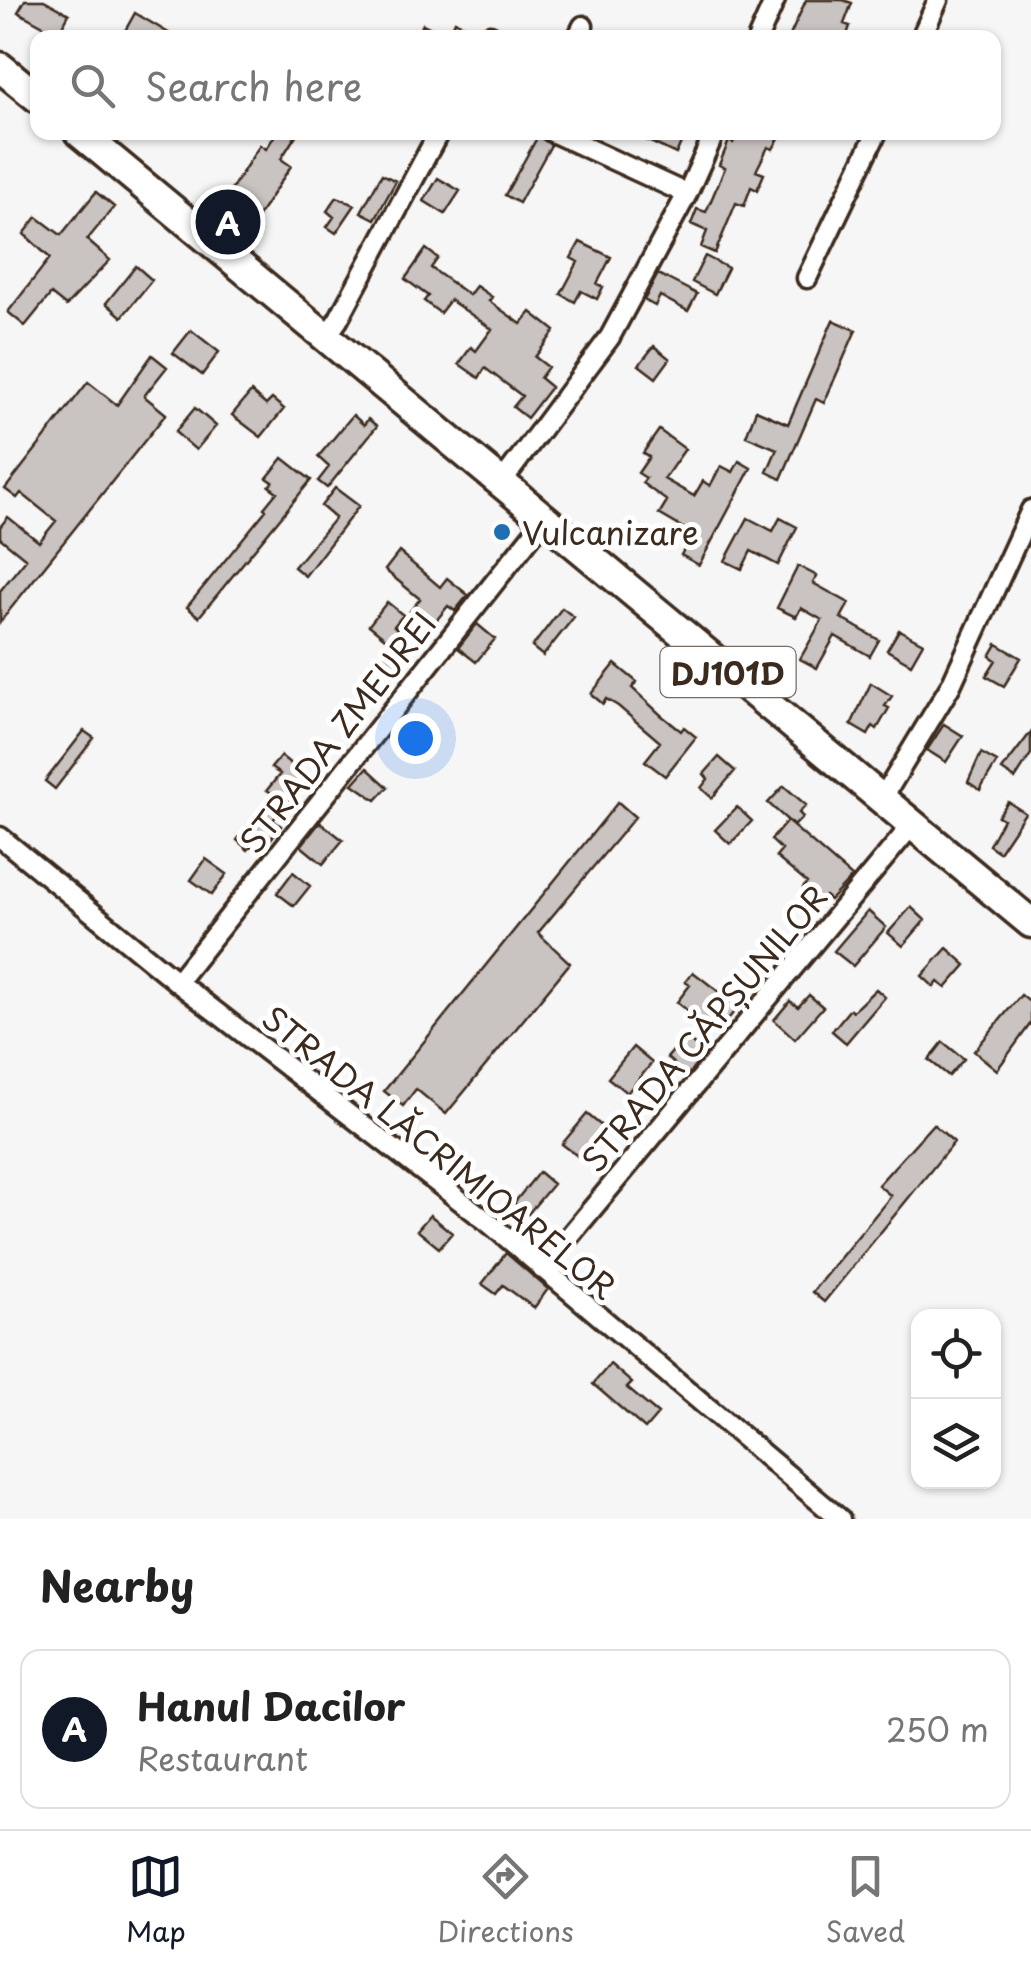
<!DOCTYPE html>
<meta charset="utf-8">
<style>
:root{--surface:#fff;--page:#f2f2f2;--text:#222;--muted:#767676;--line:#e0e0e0;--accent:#111827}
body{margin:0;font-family:"Playpen Sans",sans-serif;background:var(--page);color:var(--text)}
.controls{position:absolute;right:30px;bottom:30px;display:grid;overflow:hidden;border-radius:20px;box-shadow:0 2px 8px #0004}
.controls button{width:90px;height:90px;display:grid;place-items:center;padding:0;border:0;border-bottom:2px solid var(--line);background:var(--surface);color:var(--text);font:50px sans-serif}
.you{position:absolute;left:415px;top:738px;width:35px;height:35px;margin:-25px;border:8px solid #fff;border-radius:50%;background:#1a73e8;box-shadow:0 0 0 15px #1a73e833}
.badge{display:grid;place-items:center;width:65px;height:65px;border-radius:50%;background:var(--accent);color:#fff;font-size:32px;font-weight:700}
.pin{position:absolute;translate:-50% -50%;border:5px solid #fff;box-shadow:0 2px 10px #0006}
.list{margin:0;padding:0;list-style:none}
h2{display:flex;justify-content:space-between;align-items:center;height:130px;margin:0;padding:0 40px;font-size:42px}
h2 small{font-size:32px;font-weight:400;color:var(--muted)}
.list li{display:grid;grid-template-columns:65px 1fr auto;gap:30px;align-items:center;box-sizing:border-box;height:160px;margin:0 20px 20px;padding:0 20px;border:2px solid var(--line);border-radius:20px}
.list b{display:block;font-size:38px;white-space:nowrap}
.list p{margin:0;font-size:32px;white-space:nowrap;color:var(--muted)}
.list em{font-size:32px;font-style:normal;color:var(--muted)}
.icon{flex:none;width:55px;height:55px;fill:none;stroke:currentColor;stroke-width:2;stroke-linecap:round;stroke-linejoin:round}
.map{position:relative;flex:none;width:1031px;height:1519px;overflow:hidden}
.search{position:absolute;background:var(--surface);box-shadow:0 2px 8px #0004;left:30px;right:30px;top:30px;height:110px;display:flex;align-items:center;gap:25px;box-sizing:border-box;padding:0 35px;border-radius:20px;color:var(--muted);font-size:38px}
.sheet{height:310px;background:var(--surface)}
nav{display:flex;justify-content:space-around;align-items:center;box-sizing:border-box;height:140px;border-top:2px solid var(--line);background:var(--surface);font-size:28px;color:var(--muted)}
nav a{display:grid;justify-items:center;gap:5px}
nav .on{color:var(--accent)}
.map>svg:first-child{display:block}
.building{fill:#c9c3c1;stroke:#3b2a1e;stroke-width:2.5}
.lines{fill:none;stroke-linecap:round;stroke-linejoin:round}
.minor-casing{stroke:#3b2a1e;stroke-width:25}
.primary-casing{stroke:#3b2a1e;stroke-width:35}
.minor{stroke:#fff;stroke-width:18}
.primary{stroke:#fff;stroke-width:28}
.poi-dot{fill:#1f6fb2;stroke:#fff;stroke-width:4}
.labels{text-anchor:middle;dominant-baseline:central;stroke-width:10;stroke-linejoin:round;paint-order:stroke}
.shield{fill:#fff;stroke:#766a62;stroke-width:2.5}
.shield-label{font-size:30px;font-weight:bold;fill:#3b2a1e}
.poi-label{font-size:32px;fill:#3b2a1e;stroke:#fff;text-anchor:start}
.street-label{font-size:32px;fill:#3b2a1e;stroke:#fff}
</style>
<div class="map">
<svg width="1031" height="1519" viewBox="0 0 1031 1519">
<rect width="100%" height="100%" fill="#f7f6f6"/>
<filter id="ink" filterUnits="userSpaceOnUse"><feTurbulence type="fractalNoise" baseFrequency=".01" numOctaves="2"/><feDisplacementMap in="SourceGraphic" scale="20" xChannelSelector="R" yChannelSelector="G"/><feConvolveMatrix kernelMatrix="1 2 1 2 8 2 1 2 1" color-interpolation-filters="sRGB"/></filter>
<g filter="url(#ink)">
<path class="building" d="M 25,0 L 44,0 L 69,14 L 58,34 L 18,12 Z
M 806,0 L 843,0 L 852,3 L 844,24 L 850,26 L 846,38 L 789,38 Z
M 135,13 L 177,38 L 121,38 Z
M 455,21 L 477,32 L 476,38 L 416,38 L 423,24 L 448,37 Z
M 277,132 L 298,132 L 281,159 L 291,166 L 249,230 L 218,210 L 260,145 L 266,149 Z
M 629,132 L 670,132 L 683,138 L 676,154 Z
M 738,132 L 751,132 L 762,138 L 768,132 L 779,138 L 773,149 L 768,147 L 756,171 L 764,174 L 757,190 L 751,187 L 744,206 L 736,203 L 715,253 L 701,247 L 707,231 L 691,224 L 697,209 L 706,212 L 725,168 L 719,165 L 729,141 L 733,143 Z
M 538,136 L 551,145 L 519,203 L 505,195 Z
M 382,174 L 396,181 L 375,219 L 361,212 Z
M 438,178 L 460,191 L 445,214 L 424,201 Z
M 96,192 L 114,207 L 87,240 L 110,260 L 66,306 L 51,294 L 25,326 L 8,312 L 50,258 L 24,234 L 37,217 L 61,235 Z
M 337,197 L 355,205 L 336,233 L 327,227 L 334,217 L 327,211 Z
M 580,242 L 611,257 L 597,284 L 603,287 L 597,299 L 581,291 L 575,302 L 561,294 L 578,262 L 571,258 Z
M 426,249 L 438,258 L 431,268 L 469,295 L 476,286 L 492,297 L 489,301 L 521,324 L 531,312 L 555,331 L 535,357 L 548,367 L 540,378 L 551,387 L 527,418 L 513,407 L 522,396 L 485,368 L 479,378 L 459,364 L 471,347 L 476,351 L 492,329 L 450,300 L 440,313 L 424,301 L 428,296 L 405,279 Z
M 705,256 L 728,268 L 715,294 L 692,282 Z
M 136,266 L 152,280 L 122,317 L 106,303 Z
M 658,274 L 697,294 L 688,311 L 660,296 L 655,306 L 644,300 Z
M 833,320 L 856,330 L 824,403 L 816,399 L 781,479 L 767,472 L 777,449 L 746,436 L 756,410 L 788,424 Z
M 191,330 L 219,352 L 202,375 L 173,353 Z
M 654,346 L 670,359 L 656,378 L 639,365 Z
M 152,355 L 167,367 L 144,396 L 166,414 L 0,622 L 0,591 L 26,559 L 0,538 L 0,527 L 8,517 L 39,542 L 56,521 L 21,493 L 17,498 L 5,489 L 88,382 L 117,405 Z
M 251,392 L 266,405 L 272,399 L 284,409 L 261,437 L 232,415 Z
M 195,408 L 216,426 L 196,450 L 175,432 Z
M 353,415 L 364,425 L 368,419 L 377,426 L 327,488 L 318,481 L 329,467 L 318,457 Z
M 659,430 L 685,449 L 664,479 L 694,496 L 703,481 L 710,486 L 721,466 L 733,472 L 739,461 L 751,468 L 699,565 L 681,555 L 693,534 L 659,514 L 667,501 L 642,483 L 646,478 L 638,473 L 649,457 L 643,453 Z
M 283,458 L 311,480 L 199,617 L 187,607 L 266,510 L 264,508 L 277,492 L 269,486 L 273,482 L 267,478 Z
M 335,488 L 359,506 L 305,576 L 294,567 L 335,518 L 321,506 Z
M 748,518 L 773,531 L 780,518 L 797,527 L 778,565 L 751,551 L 742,569 L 725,561 Z
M 399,552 L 440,587 L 447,578 L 468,595 L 455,611 L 448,606 L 431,627 L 410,611 L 420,599 L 385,570 Z
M 798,566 L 817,576 L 813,583 L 849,603 L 841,618 L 879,640 L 870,656 L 835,636 L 817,668 L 800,659 L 822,620 L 801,608 L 796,617 L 777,608 Z
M 387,602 L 403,615 L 394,626 L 417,646 L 378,693 L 363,681 L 371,670 L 368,668 L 390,642 L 369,625 Z
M 562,608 L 574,617 L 543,656 L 532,647 Z
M 477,624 L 495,639 L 476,662 L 458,648 Z
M 899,630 L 923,643 L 911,664 L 887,650 Z
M 997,644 L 1021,658 L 1004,686 L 986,676 L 996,660 L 990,656 Z
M 615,664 L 637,682 L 632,688 L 661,715 L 681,731 L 684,727 L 696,737 L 665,776 L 645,761 L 660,742 L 618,706 L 606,699 L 603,704 L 591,694 Z
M 871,683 L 892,696 L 885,706 L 889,708 L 877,729 L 873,726 L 868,735 L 851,725 Z
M 944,724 L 963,736 L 946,762 L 927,750 Z
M 84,731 L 94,738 L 55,789 L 45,781 Z
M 1031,732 L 1031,754 L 1015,779 L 1002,770 Z
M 981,753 L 997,762 L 980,790 L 968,782 Z
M 281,756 L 307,777 L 273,820 L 281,826 L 263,849 L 254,843 L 248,850 L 237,840 L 273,794 L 267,790 L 280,774 L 271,768 Z
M 719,757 L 735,771 L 712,798 L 701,788 L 708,779 L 704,774 Z
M 367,768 L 388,787 L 376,800 L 353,784 Z
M 784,786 L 806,805 L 799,813 L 803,817 L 794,826 L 768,803 Z
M 618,802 L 635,817 L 538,933 L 570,963 L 446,1114 L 416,1089 L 403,1106 L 384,1091 Z
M 1008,802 L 1025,813 L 999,852 L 989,845 L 1003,819 L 998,816 Z
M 737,807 L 752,821 L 730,844 L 715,830 Z
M 787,821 L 852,877 L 830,900 L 825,896 L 819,903 L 803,888 L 807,883 L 776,857 L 782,850 L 771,840 Z
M 320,822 L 343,840 L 323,864 L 301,846 Z
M 206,859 L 227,874 L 212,895 L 191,880 Z
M 293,872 L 310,886 L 294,906 L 277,893 Z
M 911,907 L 925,920 L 903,946 L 888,933 Z
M 868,911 L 886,927 L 853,966 L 834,951 Z
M 947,948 L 966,965 L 946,988 L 938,982 L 934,987 L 922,976 Z
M 693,972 L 719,992 L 728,981 L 747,996 L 716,1034 L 677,1002 L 690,985 L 685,982 Z
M 876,989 L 885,997 L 846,1043 L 832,1031 L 850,1009 L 853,1011 Z
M 809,995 L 823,1007 L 795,1039 L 774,1020 L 790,1001 L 798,1007 Z
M 1021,995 L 1031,1003 L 1031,1023 L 997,1070 L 974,1051 Z
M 685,1037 L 705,1054 L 687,1076 L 667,1058 Z
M 943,1042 L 964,1059 L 949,1076 L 929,1060 Z
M 633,1047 L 652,1063 L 627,1093 L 608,1078 Z
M 587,1114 L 604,1128 L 580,1158 L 562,1144 Z
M 933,1124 L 954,1142 L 824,1302 L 812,1292 L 891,1196 L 878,1185 Z
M 539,1172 L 553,1184 L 528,1214 L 514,1203 Z
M 430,1215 L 452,1233 L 439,1248 L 417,1230 Z
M 506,1253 L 548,1289 L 534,1308 L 503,1285 L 496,1294 L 482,1284 Z
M 610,1364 L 632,1383 L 627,1388 L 658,1414 L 645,1429 L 593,1384 Z"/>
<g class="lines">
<g class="minor-casing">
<path id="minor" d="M 488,38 L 490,35
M 577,38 L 583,26
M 758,38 L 775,0
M 921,38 L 938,0
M 552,132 L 687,194
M 807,278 L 877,132
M 326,337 L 338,320 L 439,132
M 501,483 L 610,337 L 687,194 L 715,132
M 882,799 L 951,685 L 1031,510
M 0,837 L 177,982 L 488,1222 L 840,1519
M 177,982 L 544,520
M 542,1269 L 912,825"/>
</g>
<g class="primary-casing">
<path id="primary" d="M 0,67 L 38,98
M 79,132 L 1031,923"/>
</g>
<use href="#minor" class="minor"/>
<use href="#primary" class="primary"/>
</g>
</g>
<circle class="poi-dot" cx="502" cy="532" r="10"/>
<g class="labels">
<rect class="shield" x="660.5" y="647" width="135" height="50" rx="8"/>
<g class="shield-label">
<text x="728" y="672">DJ101D</text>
</g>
<g class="poi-label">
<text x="522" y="532">Vulcanizare</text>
</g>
<g class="street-label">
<text transform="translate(337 732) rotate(-52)">STRADA ZMEUREI</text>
<text transform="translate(704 1028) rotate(-50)">STRADA CĂPȘUNILOR</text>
<text transform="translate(440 1152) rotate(39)">STRADA LĂCRIMIOARELOR</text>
</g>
</g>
</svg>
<div class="controls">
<button><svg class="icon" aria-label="locate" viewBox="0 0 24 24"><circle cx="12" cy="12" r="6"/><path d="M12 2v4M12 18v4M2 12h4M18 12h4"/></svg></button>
<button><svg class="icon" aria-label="layers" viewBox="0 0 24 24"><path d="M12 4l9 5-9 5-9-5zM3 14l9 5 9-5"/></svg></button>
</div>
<div class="you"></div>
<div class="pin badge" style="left:228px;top:222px">A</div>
<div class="search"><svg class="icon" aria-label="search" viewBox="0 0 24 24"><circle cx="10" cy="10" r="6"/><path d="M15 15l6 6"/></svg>Search here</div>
</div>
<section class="sheet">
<h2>Nearby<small></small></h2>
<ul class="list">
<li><span class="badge">A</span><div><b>Hanul Dacilor</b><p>Restaurant</p></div><em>250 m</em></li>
</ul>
</section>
<nav>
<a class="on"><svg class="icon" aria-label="map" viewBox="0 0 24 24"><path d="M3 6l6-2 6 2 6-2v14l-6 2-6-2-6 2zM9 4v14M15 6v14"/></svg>Map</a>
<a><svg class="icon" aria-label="directions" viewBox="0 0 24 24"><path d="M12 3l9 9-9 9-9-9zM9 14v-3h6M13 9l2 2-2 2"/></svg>Directions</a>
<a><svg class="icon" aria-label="saved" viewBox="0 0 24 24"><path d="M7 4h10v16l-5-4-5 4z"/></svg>Saved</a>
</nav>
